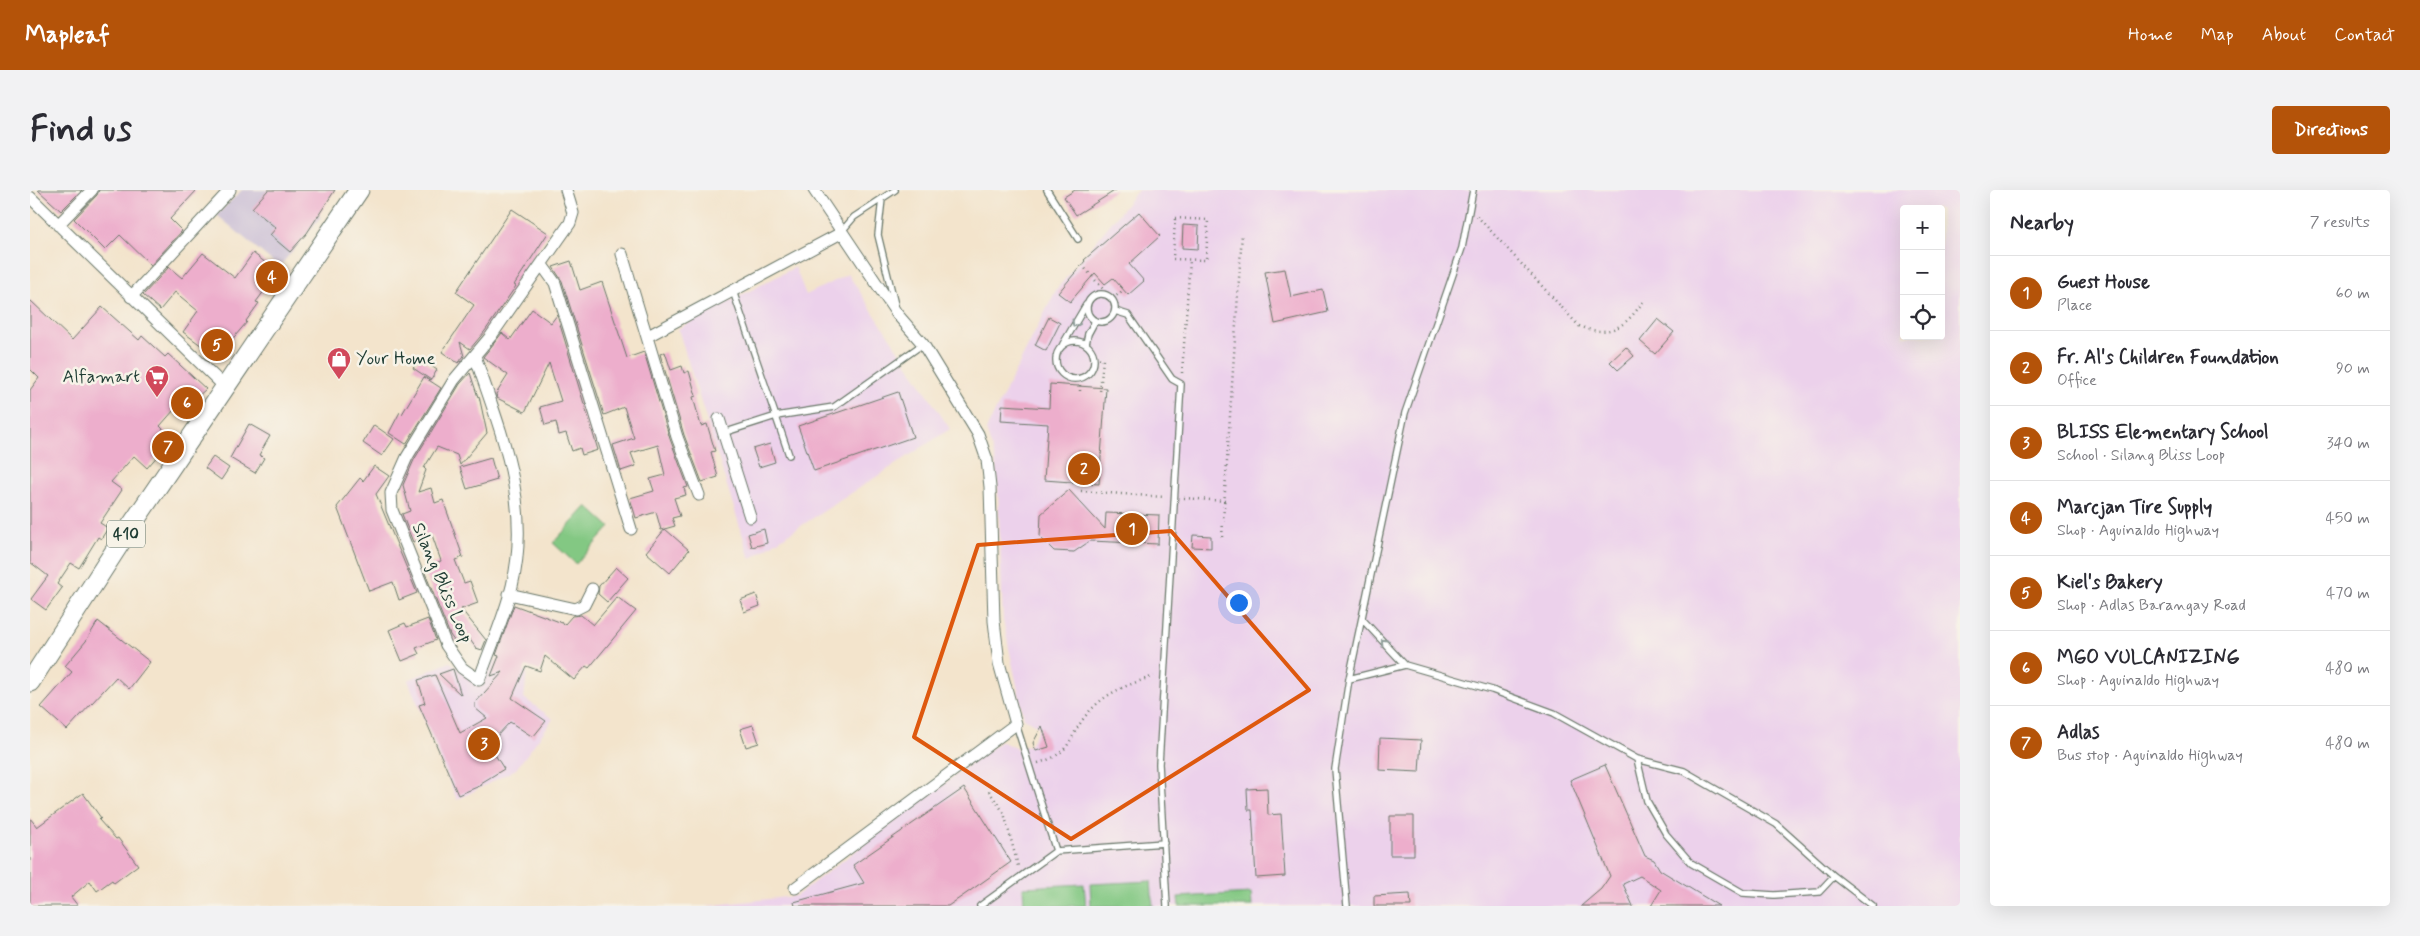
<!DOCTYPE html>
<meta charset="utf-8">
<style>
:root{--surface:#fff;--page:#f2f2f3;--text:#2b2b33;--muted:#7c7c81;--line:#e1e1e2;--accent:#b45309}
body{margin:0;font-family:Mynerve,sans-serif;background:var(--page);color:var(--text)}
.controls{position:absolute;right:15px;top:15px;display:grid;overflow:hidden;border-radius:5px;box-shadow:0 5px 20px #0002}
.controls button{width:45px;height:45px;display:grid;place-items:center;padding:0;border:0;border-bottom:1px solid var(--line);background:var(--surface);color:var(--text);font:25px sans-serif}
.you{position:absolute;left:1208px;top:412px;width:18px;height:18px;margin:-12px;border:4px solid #fff;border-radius:50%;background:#1a73e8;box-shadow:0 0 0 8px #1a73e833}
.badge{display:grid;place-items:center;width:32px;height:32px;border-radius:50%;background:var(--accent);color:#fff;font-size:16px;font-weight:700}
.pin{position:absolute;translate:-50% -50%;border:2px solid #fff;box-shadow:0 1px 5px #0006}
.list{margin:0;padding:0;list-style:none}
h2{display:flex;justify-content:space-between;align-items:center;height:65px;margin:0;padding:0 20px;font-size:21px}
h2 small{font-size:16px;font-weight:400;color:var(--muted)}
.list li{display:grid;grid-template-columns:32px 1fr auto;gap:15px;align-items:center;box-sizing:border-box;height:75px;padding:0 20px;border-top:1px solid var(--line)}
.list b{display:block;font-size:19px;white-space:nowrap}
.list p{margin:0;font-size:16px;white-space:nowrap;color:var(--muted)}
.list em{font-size:16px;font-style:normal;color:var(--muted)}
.icon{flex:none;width:28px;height:28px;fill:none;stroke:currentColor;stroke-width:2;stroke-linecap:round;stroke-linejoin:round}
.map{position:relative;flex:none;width:1930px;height:716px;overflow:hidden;border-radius:5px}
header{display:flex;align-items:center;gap:30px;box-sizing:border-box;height:70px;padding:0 25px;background:var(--accent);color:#fff}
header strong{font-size:24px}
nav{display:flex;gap:28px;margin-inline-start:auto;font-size:18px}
.intro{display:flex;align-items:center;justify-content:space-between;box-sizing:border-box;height:120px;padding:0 30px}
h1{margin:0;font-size:35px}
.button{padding:12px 22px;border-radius:5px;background:var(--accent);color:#fff;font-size:18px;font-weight:700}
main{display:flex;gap:30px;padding:0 30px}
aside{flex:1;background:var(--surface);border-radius:5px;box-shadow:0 5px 20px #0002}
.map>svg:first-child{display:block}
.built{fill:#ecd1eb;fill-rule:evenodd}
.industrial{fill:#cbbfd5}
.green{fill:#83c883;stroke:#51825c}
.building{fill:#edaecc}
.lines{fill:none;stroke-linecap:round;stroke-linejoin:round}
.lane-casing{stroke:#697769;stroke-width:8}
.street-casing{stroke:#697769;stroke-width:13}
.primary-casing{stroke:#697769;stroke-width:21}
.path{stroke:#697769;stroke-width:2.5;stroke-dasharray:1 4;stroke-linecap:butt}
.lane{stroke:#fff;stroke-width:5.5}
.street{stroke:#fff;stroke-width:11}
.primary{stroke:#fff;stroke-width:19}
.oneway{stroke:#8f9e9a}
.marked{fill:none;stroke:#de580e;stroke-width:4;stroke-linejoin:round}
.labels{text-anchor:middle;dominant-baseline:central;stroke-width:5;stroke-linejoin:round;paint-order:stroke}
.shield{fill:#f7f3e8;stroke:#60746a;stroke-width:1}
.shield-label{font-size:16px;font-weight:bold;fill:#1f3d34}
.poi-label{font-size:18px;fill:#1f3d34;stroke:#f7f3e8;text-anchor:start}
.street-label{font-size:18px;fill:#1f3d34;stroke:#f7f3e8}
</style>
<header>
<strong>Mapleaf</strong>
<nav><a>Home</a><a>Map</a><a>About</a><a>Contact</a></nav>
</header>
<div class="intro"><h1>Find us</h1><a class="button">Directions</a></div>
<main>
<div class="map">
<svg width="1930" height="716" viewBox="0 0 1930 716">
<rect width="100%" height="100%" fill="#f7f3e8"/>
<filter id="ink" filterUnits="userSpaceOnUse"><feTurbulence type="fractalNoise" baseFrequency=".02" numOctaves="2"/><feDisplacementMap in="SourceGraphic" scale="10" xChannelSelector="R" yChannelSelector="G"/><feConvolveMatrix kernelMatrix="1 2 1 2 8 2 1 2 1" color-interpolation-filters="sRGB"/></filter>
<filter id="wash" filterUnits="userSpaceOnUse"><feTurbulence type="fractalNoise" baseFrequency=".0096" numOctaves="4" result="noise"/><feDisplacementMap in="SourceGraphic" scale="20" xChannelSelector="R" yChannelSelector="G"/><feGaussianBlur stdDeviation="1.12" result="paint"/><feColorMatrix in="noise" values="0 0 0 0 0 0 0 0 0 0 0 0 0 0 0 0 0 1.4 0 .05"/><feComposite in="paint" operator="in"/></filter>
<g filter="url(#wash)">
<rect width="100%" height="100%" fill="#f3e4cc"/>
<path class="built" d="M 1108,0 L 1930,0 L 1930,716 L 675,716 L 766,706 L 971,551 L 987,559 L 1000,555 L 1009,537 L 994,528 L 973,430 L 968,299 L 965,268 L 956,240 L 1026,100 ZM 1874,19 L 1911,19 L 1911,146 L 1874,146 Z
M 765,77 L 776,105 L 818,84 L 920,239 L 720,369 L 648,139 Z
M 463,470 L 497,482 L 494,508 L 523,529 L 486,579 L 427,610 L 378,490 L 420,472 L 450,494 Z"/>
<path class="industrial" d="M 212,0 L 256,0 L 291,27 L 249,77 L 187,25 Z"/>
<path class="green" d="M 557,316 L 580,337 L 546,374 L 523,353 Z
M 1121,691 L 1123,716 L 1061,716 L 1060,694 Z
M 1054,694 L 1056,716 L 994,716 L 993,697 Z
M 1221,703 L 1222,716 L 1149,716 L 1148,707 Z"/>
<g id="blocks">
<path class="building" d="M 8,0 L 52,0 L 31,21 Z
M 69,0 L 167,0 L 140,29 L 152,41 L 121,75 L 90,45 L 75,60 L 44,29 L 67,5 Z
M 238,0 L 305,0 L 277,43 L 260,62 L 240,45 L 246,38 L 222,18 Z
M 1045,0 L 1086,0 L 1046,25 L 1034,7 Z
M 482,19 L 518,43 L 484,95 L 486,96 L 455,141 L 440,159 L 430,152 L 434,166 L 428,173 L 412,162 L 444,115 L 426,102 Z
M 1109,22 L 1130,46 L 1099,74 L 1114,91 L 1098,105 L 1083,88 L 1075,94 L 1065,83 L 1040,112 L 1028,103 L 1055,71 L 1054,70 Z
M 1153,35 L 1169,36 L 1168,59 L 1152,58 Z
M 173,63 L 205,88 L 223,63 L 250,84 L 242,94 L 240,93 L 226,112 L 229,113 L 216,131 L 217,132 L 187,167 L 153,142 L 168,121 L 145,102 L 130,120 L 113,105 L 139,77 L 152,88 Z
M 541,71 L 550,100 L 572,92 L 597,168 L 614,162 L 640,249 L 658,297 L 654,298 L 656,305 L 644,308 L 650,326 L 642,328 L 645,336 L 631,340 L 626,322 L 606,328 L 600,308 L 624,301 L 620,289 L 635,285 L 628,255 L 601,263 L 606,276 L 591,281 L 583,255 L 604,248 L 594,217 L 574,225 L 532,91 L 523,77 Z
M 1255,79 L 1261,107 L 1293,100 L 1298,122 L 1245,134 L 1235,82 Z
M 0,110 L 42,150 L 72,117 L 109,150 L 112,146 L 135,167 L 138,164 L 176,199 L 157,216 L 152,211 L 130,236 L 142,248 L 128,263 L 129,264 L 117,278 L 104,266 L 81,292 L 92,300 L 70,333 L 78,338 L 71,349 L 68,347 L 49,378 L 41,373 L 27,394 L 32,398 L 16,420 L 1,409 L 18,386 L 0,372 L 0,200 L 9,188 L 0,179 Z
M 502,119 L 521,133 L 527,125 L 568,260 L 552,265 L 550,258 L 542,261 L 536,243 L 529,245 L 526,232 L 515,235 L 510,217 L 531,211 L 519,173 L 495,222 L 467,208 L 466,204 L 478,185 L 453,167 L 472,143 L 480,150 Z
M 1019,127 L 1030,133 L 1016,161 L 1005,155 Z
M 1628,129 L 1644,142 L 1625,164 L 1610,151 Z
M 1596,157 L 1604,166 L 1588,180 L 1580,172 Z
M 635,162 L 641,180 L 652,176 L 654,183 L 659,181 L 666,206 L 663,207 L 671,236 L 677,234 L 685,261 L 681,262 L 688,287 L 672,292 L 654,245 L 630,164 Z
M 390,168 L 407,180 L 401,190 L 383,178 Z
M 440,183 L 448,207 L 449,206 L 457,243 L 430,275 L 427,265 L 407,257 L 394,278 L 396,280 L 388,302 L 401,298 L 405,313 L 413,310 L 433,367 L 425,370 L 434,393 L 440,391 L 448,413 L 431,419 L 456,450 L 452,460 L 446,458 L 438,447 L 425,452 L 420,445 L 393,378 L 411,371 L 402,345 L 383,352 L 372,324 L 380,321 L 373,295 L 384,270 L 430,194 Z
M 394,187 L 411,198 L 376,254 L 359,243 L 370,222 L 372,224 Z
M 1020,194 L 1076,198 L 1069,294 L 1014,290 L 1018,234 L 971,231 L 972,215 L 1019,218 Z
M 868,202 L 883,247 L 784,281 L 768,236 Z
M 219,234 L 240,246 L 229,265 L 234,268 L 225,283 L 200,268 Z
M 344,235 L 364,249 L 352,266 L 333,253 Z
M 740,254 L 745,272 L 729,277 L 723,259 Z
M 183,267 L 199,278 L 191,290 L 175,278 Z
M 461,268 L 467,290 L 437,299 L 430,277 Z
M 344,276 L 359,286 L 346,304 L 387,403 L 369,410 L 363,392 L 339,401 L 307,317 L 330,288 L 333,291 Z
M 1039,300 L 1075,339 L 1076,323 L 1129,325 L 1128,354 L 1060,351 L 1044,362 L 1024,361 L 1010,347 L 1011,324 Z
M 635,339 L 659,360 L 640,383 L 616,362 Z
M 734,339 L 737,353 L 722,357 L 718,344 Z
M 1163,345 L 1181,346 L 1181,358 L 1162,357 Z
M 586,377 L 598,388 L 577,412 L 568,404 L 569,396 Z
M 726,404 L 730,416 L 714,422 L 710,410 Z
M 587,407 L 606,421 L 559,478 L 556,476 L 544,490 L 515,466 L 510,481 L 496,476 L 482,508 L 516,531 L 503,547 L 480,532 L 465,548 L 469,556 L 462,560 L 474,579 L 451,593 L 452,595 L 428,605 L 389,515 L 395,513 L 388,490 L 405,485 L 430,543 L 457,528 L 445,518 L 445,513 L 473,482 L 461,486 L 469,466 L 466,465 L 484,415 L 535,434 L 542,426 L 551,425 L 563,435 Z
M 398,429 L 406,450 L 386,458 L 389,464 L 372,471 L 359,440 L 375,433 L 377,437 Z
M 68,431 L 120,472 L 99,499 L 86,487 L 37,540 L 11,517 L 42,482 L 35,476 L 56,451 Z
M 423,479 L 431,505 L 409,484 Z
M 723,535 L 729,553 L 716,557 L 710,539 Z
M 1012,536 L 1019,557 L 1006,561 L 1003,553 Z
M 1350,548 L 1391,550 L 1389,582 L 1349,580 Z
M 1575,575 L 1615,666 L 1624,670 L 1630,680 L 1689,716 L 1621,716 L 1631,700 L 1610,686 L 1593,694 L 1603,716 L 1551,716 L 1571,699 L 1580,686 L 1540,590 Z
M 934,598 L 981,672 L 937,703 L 918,716 L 765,716 L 764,712 L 834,693 L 823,675 Z
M 1237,598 L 1238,625 L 1251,624 L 1255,686 L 1226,688 L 1222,620 L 1218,620 L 1217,599 Z
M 53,603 L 71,628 L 69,630 L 86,649 L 88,648 L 108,675 L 84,693 L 82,690 L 67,701 L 60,691 L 41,707 L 48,716 L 0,716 L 0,628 L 7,637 Z
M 1360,626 L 1384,626 L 1384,665 L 1360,665 Z
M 1380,704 L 1381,716 L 1344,716 L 1344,706 Z"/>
</g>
</g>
<g filter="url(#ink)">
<use href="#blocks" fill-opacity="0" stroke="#697769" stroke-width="1"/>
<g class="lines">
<g class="lane-casing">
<path id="lane" d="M 1017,0 L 1048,49
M 852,9 L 848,45 L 865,115
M 812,41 L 824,27 L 865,0
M 703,101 L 759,265
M1057 118a14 14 0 1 1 28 0a14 14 0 1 1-28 0Z
M 1085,121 L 1098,125 L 1142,189 L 1151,194 L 1129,574 L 1137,716
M1026 170a19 19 0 1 1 38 0a19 19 0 1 1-38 0Z
M 1033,154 L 1056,115
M 1056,154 L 1058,144 L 1065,131
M 693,243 L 746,226 L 804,217 L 893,154
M 1332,429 L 1375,475
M 1319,489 L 1375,475 L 1462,500 L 1524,523 L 1607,569 L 1654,581 L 1746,634 L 1804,686 L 1843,716
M 986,534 L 1026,661
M 1607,569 L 1617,611 L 1636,644 L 1661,673 L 1713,703 L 1744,705 L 1789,702 L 1804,686
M 950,716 L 1026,661 L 1134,653
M 1317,716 L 1305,579 L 1319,489 L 1375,223 L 1432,58 L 1443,0"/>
</g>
<g class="street-casing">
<path id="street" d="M 0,7 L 196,198
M 28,35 L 62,0
M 592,64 L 647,247 L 669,305
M 512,75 L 525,93 L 601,339
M 101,107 L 200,0
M 618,146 L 811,43
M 445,166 C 471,243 502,314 482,396 C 474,428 460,459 449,490 L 432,478 L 416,455 L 362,320 L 361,303 L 377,267 L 424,190 L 461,146 L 540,33 L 543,23 L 536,0
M 689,229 L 720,327
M 479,404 L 546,419 L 554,415 L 562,399
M 765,698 L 986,534 L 969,473 L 964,431 L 960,297 L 957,270 L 948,244 L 893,154 L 867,124 L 784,0"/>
</g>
<g class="primary-casing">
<path id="primary" d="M 0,492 L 101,336 L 329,0"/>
</g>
<path class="path" d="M 1447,26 L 1549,136 C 1582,149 1597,135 1615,109
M 1145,28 L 1178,30 L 1176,70 L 1143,69 Z
M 1052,75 L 1079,106
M 1083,109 L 1093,100
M 1064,168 L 1073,169 L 1070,202
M 1152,183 L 1160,70
M 1050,201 L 1050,188
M 1051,301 L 1134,307
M 1154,308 L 1195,311
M 1192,347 L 1212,43
M 1008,573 C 1044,563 1037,547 1058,523 C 1077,501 1098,495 1124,486
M 959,601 L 974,623 L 988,676"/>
<use href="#lane" class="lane"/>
<use href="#street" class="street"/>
<use href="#primary" class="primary"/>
</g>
<defs><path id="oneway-chevron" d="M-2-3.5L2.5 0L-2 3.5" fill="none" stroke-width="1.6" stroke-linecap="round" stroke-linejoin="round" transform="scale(1.25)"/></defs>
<g class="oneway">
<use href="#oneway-chevron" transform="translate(1045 134) rotate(121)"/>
<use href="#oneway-chevron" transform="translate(1354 452) rotate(-133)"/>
</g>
</g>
<path class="marked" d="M 1141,341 L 1279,500 L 1041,649 L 884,547 L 948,355 Z"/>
<defs>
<g id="shop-pin" transform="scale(1.25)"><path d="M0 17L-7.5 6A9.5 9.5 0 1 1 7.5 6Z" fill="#d1495b" stroke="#f7f3e8"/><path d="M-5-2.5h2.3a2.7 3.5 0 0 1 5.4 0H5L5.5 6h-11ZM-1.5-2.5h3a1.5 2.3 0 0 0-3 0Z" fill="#fff"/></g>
<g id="supermarket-pin" transform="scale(1.25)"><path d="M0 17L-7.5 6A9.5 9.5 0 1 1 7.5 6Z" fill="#d1495b" stroke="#f7f3e8"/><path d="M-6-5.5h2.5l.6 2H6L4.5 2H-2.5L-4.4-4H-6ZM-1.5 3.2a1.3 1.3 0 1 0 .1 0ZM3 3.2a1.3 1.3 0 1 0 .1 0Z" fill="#fff"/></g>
</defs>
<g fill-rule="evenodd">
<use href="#shop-pin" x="309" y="169"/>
<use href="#supermarket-pin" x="127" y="187"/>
</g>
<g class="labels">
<rect class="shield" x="77" y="330.5" width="38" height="27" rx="4"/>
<g class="shield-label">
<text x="96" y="344">410</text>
</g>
<g class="poi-label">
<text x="326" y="169">Your Home</text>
<text x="110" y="187" text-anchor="end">Alfamart</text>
</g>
<g class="street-label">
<text transform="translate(412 393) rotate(67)">Silang Bliss Loop</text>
</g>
</g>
</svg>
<div class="controls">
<button>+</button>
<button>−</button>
<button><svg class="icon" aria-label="locate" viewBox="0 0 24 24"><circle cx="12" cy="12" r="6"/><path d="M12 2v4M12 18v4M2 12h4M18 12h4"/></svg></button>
</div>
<div class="you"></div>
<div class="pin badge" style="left:1102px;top:339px">1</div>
<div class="pin badge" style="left:1054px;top:279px">2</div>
<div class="pin badge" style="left:454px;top:554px">3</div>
<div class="pin badge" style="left:242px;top:87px">4</div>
<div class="pin badge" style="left:187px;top:155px">5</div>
<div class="pin badge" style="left:157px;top:213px">6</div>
<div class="pin badge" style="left:138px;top:257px">7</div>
</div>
<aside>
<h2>Nearby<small>7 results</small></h2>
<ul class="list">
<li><span class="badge">1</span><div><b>Guest House</b><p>Place</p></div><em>60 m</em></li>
<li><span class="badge">2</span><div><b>Fr. Al's Children Foundation</b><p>Office</p></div><em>90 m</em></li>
<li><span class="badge">3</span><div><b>BLISS Elementary School</b><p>School · Silang Bliss Loop</p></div><em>340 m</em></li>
<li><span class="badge">4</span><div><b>Marcjan Tire Supply</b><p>Shop · Aguinaldo Highway</p></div><em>450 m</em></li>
<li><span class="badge">5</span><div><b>Kiel's Bakery</b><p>Shop · Adlas Barangay Road</p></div><em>470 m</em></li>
<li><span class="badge">6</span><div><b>MGO VULCANIZING</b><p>Shop · Aguinaldo Highway</p></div><em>480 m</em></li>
<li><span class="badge">7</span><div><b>Adlas</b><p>Bus stop · Aguinaldo Highway</p></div><em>480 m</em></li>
</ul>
</aside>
</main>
